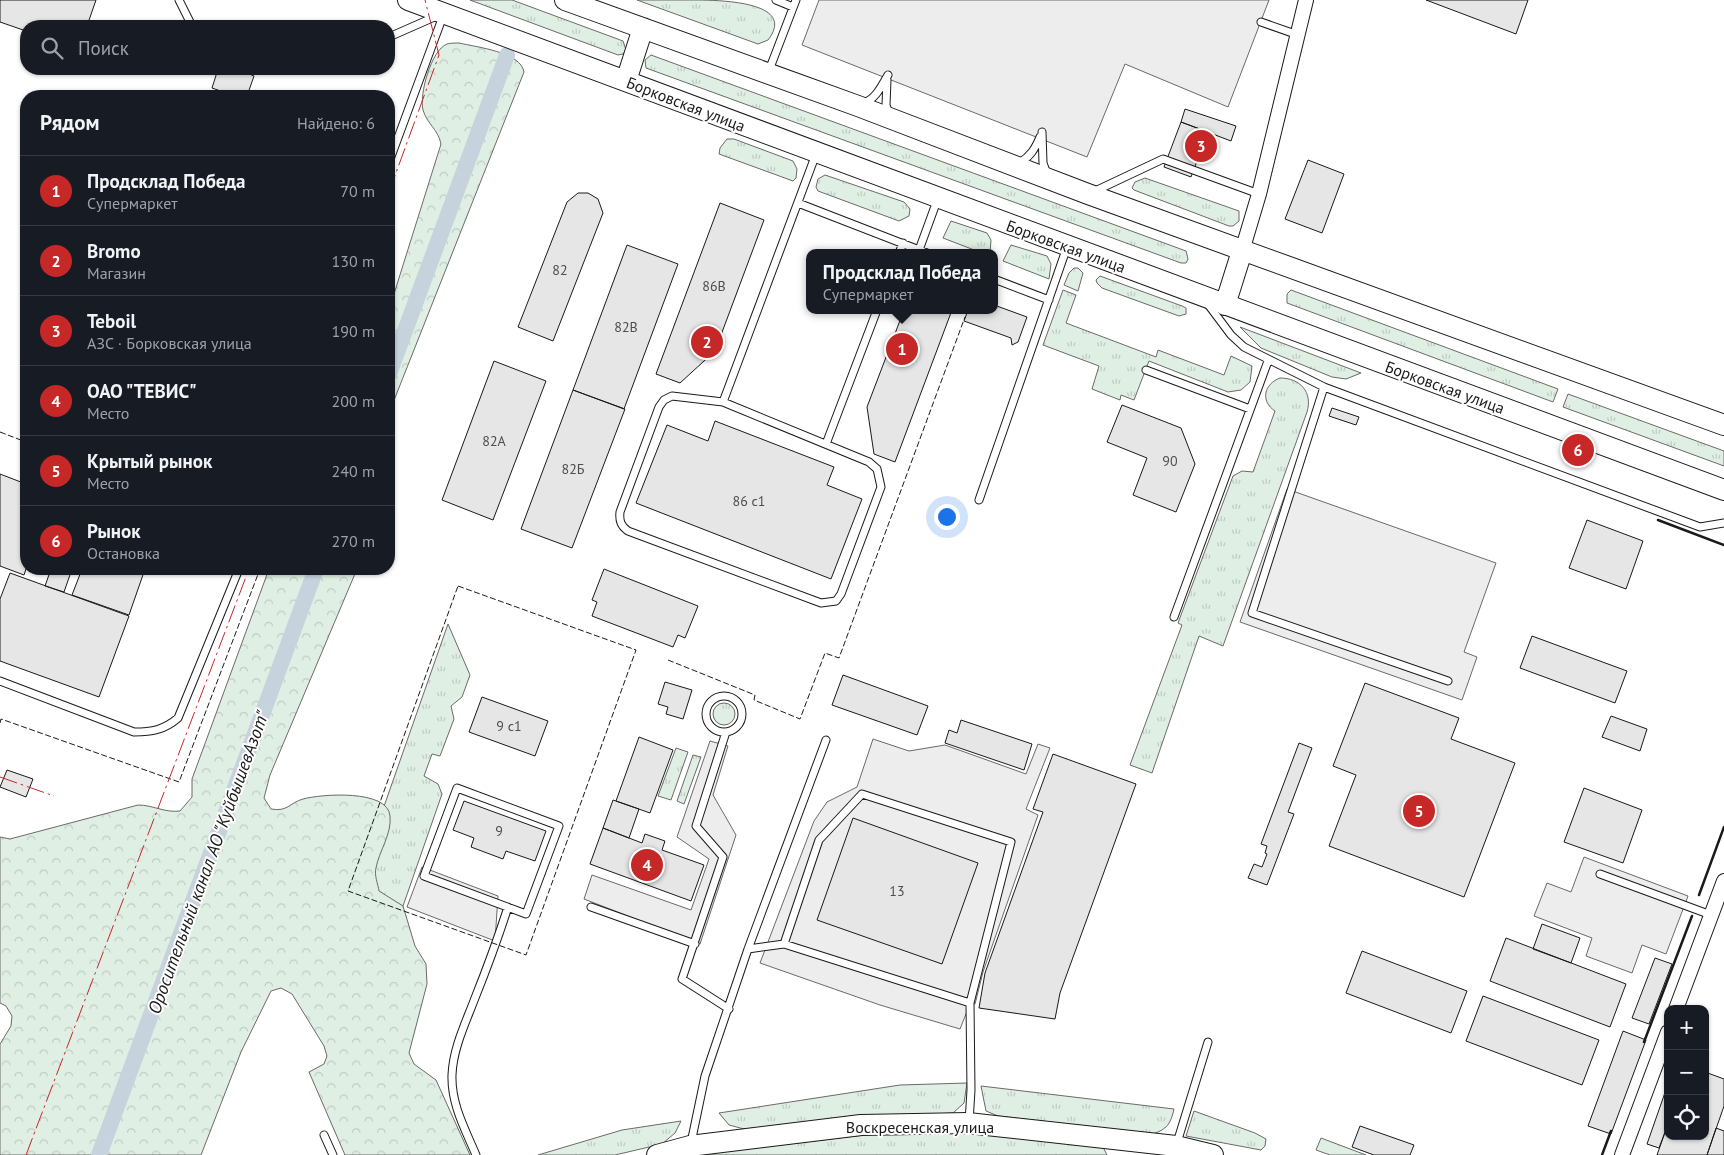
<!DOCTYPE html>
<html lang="ru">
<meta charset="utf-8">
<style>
:root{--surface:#171b24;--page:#242831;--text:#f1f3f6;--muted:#9ea1a6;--line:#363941;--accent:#c62828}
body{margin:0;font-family:"PT Sans",sans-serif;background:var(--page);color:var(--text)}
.controls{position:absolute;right:15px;bottom:15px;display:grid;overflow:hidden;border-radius:10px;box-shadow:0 1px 4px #0004}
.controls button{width:45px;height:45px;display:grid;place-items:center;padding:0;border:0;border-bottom:1px solid var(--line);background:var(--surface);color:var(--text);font:25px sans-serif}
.you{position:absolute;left:946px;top:516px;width:18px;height:18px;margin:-12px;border:4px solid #fff;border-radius:50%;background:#1a73e8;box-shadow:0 0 0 8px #1a73e833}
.badge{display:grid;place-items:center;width:32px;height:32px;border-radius:50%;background:var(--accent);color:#fff;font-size:16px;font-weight:700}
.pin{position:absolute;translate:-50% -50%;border:2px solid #fff;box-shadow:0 1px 5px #0006}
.popup{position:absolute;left:806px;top:249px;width:192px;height:65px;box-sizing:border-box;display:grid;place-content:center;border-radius:10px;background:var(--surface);filter:drop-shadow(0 1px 4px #0005);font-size:16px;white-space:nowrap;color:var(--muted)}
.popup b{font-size:19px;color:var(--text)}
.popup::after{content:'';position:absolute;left:50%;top:100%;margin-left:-10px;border:10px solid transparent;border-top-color:var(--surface)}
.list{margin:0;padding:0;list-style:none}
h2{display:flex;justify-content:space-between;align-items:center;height:65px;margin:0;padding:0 20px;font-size:21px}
h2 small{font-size:16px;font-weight:400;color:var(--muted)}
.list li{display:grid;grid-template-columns:32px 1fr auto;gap:15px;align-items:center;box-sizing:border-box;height:70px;padding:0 20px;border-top:1px solid var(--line)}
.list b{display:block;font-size:19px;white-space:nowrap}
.list p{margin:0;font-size:16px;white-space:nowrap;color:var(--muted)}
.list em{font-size:16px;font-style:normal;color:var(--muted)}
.icon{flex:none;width:28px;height:28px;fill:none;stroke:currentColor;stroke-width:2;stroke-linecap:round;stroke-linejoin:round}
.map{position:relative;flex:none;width:1724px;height:1155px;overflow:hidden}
.search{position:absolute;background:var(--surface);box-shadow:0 1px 4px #0004;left:20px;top:20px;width:375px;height:55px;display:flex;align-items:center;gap:12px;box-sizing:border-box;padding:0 18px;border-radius:20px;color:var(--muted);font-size:19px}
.panel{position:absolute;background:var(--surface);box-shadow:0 1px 4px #0004;left:20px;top:90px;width:375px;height:485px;border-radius:20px}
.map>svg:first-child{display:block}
.grass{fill:url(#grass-tufts);stroke:#6a6a6a}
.forest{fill:url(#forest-crowns);stroke:#6a6a6a}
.parking{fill:#ededed;stroke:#6a6a6a}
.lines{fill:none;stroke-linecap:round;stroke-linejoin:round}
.canal{stroke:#c6d2dc;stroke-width:16}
.building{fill:#e6e6e6;stroke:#1a1a1a}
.lane-casing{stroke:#1a1a1a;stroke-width:9}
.street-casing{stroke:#1a1a1a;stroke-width:16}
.secondary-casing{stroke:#1a1a1a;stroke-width:22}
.lane{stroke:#fff;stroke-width:7}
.street{stroke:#fff;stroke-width:14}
.secondary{stroke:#fff;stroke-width:20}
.fence{stroke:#1a1a1a;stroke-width:1;stroke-dasharray:6 2.5;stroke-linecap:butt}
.wall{stroke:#1a1a1a;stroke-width:2.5}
.power{stroke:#c62828;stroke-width:1;stroke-dasharray:18 4 2.5 4;stroke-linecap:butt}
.labels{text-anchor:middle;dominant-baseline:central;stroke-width:4;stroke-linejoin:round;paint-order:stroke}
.number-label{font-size:14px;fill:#4d4d4d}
.street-label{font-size:16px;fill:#1a1a1a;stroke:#fff}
.water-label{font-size:18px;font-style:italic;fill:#1a1a1a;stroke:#fff}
</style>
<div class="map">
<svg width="1724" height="1155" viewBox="0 0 1724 1155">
<defs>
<pattern id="grass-tufts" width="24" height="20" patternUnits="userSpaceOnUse" patternTransform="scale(1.25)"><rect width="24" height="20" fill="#e0efe3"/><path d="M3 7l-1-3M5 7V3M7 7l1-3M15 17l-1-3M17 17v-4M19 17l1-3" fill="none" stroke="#c0ccc2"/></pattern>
<pattern id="forest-crowns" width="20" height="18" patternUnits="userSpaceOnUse" patternTransform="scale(1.25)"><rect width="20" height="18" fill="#e0efe3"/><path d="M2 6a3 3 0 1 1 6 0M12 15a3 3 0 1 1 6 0" fill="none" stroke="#c0ccc2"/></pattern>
</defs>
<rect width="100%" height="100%" fill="#fff"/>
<path class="grass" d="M 470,0 L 512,0 L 623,41 L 626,50 L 623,54 L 618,55 Z
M 637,0 C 655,0 673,0 691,0 C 714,0 799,0 768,40 L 758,44 Z
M 651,55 L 1186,251 L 1188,259 L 1186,263 L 1181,263 L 646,68 L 645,60 Z
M 727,139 L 734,139 L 793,161 L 797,169 L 796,178 L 793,181 L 719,154 L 720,148 Z
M 825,175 L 904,202 L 910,209 L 909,216 L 899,221 L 818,191 L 816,187 L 818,179 Z
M 1145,178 L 1239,211 L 1239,221 L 1233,226 L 1229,226 L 1134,190 L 1132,188 L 1135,182 Z
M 951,221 L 987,233 L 991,240 L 990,253 L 982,253 L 943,238 Z
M 1011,245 L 1047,256 L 1051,264 L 1049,279 L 1003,261 Z
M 1074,268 L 1078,268 L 1083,273 L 1078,291 L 1064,285 L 1069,273 Z
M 1100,276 L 1182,306 L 1186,308 L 1186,314 L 1179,316 L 1102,288 L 1097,283 L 1096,280 Z
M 1063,290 L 1076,295 L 1066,323 L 1156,357 L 1158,350 L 1224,375 L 1231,356 L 1252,366 L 1250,382 L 1241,390 L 1228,392 L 1149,361 L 1134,400 L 1121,395 L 1120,400 L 1092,389 L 1099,366 L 1043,345 Z
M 1291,290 L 1558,389 L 1553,402 L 1287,303 L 1287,294 Z
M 1240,327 L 1361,373 L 1346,379 L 1332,377 L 1261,348 Z
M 1280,378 C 1300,378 1313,392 1307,412 L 1223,646 L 1199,636 L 1152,773 L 1130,765 L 1182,625 L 1178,623 L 1233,476 L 1242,471 L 1253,472 L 1275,411 C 1260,401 1264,384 1280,378 Z
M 1568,394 L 1724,451 L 1724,466 L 1563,407 Z
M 448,624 L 470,675 L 462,697 L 451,706 L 454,719 L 440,756 L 432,754 L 424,776 L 438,784 L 442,794 L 403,906 L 355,889 Z
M713 714a11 11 0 1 1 22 0a11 11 0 1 1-22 0Z
M 676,748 L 688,752 L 671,800 L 658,796 Z
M 693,755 L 701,757 L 684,804 L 677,801 Z
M 967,1083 L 964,1103 L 953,1113 L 840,1119 L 744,1129 L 729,1125 L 719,1113 L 900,1085 Z
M 981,1086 L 1174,1109 C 1171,1123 1167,1130 1152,1134 L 998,1116 L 986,1111 Z
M 1194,1111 L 1255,1133 L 1266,1139 L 1265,1146 L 1261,1150 L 1186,1136 Z
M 681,1121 L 675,1133 L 662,1144 L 615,1155 L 538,1155 L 622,1130 Z
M 945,1132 L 1008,1135 L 1102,1145 L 1107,1155 L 695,1155 L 873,1134 Z
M 1321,1138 L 1366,1155 L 1330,1155 L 1316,1150 Z"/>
<path class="forest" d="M 459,43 C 476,47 521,52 524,72 L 389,413 L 389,310 L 441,144 C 438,129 427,124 423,110 C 419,95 431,50 447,44 C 450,43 456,43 459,43 Z
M 269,569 L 357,569 L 270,775 L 264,798 L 271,809 C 288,812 289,803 303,799 C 321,794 388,789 390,816 C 392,834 379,851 376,868 C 374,875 378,884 379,891 L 403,906 L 415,946 L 426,964 L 427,984 L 409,1053 L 414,1064 L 436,1080 L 470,1155 L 345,1155 L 309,1072 L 324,1064 L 327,1056 L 324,1046 L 292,994 L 281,988 L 271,991 L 241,1052 L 201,1155 L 0,1155 L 0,1044 L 11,1026 L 12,1016 L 6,1006 L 0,1003 L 0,837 L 10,839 L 138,805 C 153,805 165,813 180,811 L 192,797 L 192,779 Z"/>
<path class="parking" d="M 819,0 L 1269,0 L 1228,107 L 1125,64 L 1087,157 L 802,45 Z
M 1287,489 L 1496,563 L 1464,652 L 1477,657 L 1462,700 L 1240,622 Z
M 873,739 L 909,751 L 945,745 L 1026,774 L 1038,744 L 1050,748 L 1026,809 L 1038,815 L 983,972 L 975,1004 L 970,1004 L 960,1029 L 880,1005 L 760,963 L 814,821 L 827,802 L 857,787 Z
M 710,741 L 728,746 L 713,795 L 736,835 L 700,944 L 584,899 L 592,875 L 691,910 L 709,859 L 677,837 Z
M 1584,857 L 1688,896 L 1666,954 L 1642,945 L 1632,973 L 1586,956 L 1592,938 L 1534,916 L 1547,883 L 1571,892 Z
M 422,867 L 498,896 L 495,941 L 407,907 Z"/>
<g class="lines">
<path class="canal" d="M 389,374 L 507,55
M 99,1155 L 316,569"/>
</g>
<path class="building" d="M 0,0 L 96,0 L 87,26 L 26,26 L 26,31 L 0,22 Z
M 1426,0 L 1528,0 L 1516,34 Z
M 218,69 L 247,69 L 247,73 L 254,76 L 247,96 L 235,96 L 212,88 Z
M 1185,109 L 1236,126 L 1231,141 L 1181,122 Z
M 1181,122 L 1208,132 L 1191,177 L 1164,167 Z
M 1308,160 L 1344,174 L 1322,233 L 1285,219 Z
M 578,193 L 588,193 L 598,199 L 603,213 L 553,341 L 518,327 L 567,202 Z
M 720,203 L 764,220 L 715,351 L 680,383 L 656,374 Z
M 627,245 L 678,264 L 624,409 L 573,390 Z
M 994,305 L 1027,317 L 1018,342 L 1012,345 L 1011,338 L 964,321 L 968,310 L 994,310 Z
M 904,310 L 952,310 L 895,462 L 874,454 L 867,407 Z
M 494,361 L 546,381 L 493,520 L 442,500 Z
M 573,390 L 625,409 L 572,548 L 521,529 Z
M 1122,405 L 1181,428 L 1195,464 L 1176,512 L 1133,495 L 1147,458 L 1107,442 Z
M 1332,408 L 1359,417 L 1356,425 L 1329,416 Z
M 715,421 L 834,467 L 827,485 L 862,499 L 831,579 L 636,503 L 667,425 L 708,441 Z
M 0,474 L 26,484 L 26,569 L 24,575 L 0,566 Z
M 1587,520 L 1643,541 L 1626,589 L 1569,568 Z
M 51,569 L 72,569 L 64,592 L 45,586 Z
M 82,569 L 145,569 L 129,615 L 72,595 Z
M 604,569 L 698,606 L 685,638 L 678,635 L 673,647 L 592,616 L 597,602 L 592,600 Z
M 10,573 L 129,616 L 99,697 L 0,661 L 0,599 Z
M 1532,636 L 1627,671 L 1615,703 L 1520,668 Z
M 843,675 L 928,706 L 917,735 L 832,705 Z
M 665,682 L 692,690 L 683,719 L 666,714 L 668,707 L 658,704 Z
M 1365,683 L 1459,718 L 1451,739 L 1515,763 L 1464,897 L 1329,846 L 1356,775 L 1333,766 Z
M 482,697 L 548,721 L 535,756 L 469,732 Z
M 1611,716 L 1647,729 L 1640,751 L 1602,737 Z
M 961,720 L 1032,744 L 1024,770 L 945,743 L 949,730 L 957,733 Z
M 639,737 L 673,750 L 650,813 L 616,801 Z
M 1299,743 L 1312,748 L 1288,812 L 1294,814 L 1267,885 L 1248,878 L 1254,864 L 1262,867 L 1267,854 L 1265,853 L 1267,846 L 1261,844 Z
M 1053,754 L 1136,784 L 1060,993 L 1055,1019 L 979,1008 L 985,973 L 1043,812 L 1033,809 Z
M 7,770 L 33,779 L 26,797 L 0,787 Z
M 1584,788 L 1642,810 L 1623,863 L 1564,842 Z
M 613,800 L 639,809 L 629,838 L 603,828 Z
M 464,801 L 546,831 L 535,861 L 506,851 L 503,859 L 471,847 L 474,838 L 453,830 Z
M 853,818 L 978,863 L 942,964 L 817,920 Z
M 603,828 L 642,843 L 645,834 L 665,841 L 662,850 L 704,865 L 691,901 L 590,864 Z
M 1542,924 L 1580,938 L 1571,963 L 1533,949 Z
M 1506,938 L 1626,984 L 1610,1027 L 1490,981 Z
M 1362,951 L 1467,991 L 1451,1033 L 1346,993 Z
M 1655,958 L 1672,964 L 1649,1024 L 1632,1018 Z
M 1483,996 L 1599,1040 L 1582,1085 L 1466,1041 Z
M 1623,1031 L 1646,1040 L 1611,1134 L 1588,1126 Z
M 1705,1072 L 1724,1079 L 1724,1106 L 1707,1155 L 1657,1155 L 1668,1124 L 1668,1136 L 1705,1136 Z
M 1668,1084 L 1668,1124 L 1659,1148 L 1647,1144 Z
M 1360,1126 L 1414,1145 L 1410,1155 L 1374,1155 L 1352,1147 Z
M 1716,1128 L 1724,1131 L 1724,1155 L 1707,1155 Z"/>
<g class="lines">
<g class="lane-casing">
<path id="lane" d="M 179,0 L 192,26
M 776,0 L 793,7
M 1261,22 L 1298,35
M 389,37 L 439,15
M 768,73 L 796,0
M 887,80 L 886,105 L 889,114
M 862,104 C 876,99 881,87 888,75
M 1042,132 L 1043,163 L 1047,174
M 389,162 L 443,16
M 1019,163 C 1030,157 1035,149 1040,137
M 1093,192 L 1163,159 L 1259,194
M 798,203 L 927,253
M 919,250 L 938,198
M 899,253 L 903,243
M 994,279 L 1049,300
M 1207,303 L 1231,335 L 1244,347 L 1324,387 L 1700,527 L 1724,523
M 1146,370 L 1250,409
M 1324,387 L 1252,613 L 1448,681
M 672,396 L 723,402 L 869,462 L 877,469 L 881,487 L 841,594 L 836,601 L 821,603 L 628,531 C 621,526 619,521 620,512 L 659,407 L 664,400 Z
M 723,402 L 816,154
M 826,444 L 877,310
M 979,500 L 1067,247
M 1174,617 L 1268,361
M 0,681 L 134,732 C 152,732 164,730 178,718 L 239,569
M706 714a18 18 0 1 1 36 0a18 18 0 1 1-36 0Z
M 726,732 L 696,826 L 723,857 L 682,979 L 729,1009
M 457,788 L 559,826 L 526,914 L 424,876 Z
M 1600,874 L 1711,915
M 591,907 L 695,944
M 784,944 L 819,840 L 862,794 L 1011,842 L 970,1003
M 748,949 L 784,944 L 970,1003 L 971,1090 L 969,1122
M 324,1135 L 333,1155
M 691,1143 L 705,1076 L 748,949 L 826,740
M 1176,1146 L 1208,1042
M 476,1155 C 465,1129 451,1104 452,1075 C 453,1048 466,1022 475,998 C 487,968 498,938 508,907"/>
</g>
<g class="street-casing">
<path id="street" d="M 1242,251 L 1259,194 L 1306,0
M 1676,1009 L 1724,881
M 1622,1155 L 1668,1032"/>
</g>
<g class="secondary-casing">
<path id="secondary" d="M 408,0 L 1724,490
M 565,0 L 858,106 L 1088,194 L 1724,425
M 626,81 L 643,28
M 1225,305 L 1242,251
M 657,1155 L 690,1146 L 861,1125 L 968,1123 L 1176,1146 L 1213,1155"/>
</g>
<use href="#lane" class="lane"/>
<use href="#street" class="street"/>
<use href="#secondary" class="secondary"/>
<path class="fence" d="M 0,432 L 26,442
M 458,586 L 636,650 L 526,955 L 348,891 Z
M 668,660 L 755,695 L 754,700 L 800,719 L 825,653 L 839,658 L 965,317
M 0,723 L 1,719 L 179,782 L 260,569"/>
<path class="wall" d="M 1658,520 L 1724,545
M 1699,895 L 1724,827
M 1644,1042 L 1692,916
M 1602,1155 L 1611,1131"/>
<path class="power" d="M 389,192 L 439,55 L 425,0
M 0,777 L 54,796
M 26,1155 L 249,569"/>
</g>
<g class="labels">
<g class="number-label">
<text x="560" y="270">82</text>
<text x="714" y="286">86В</text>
<text x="626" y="327">82В</text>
<text x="494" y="441">82А</text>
<text x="1170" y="461">90</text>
<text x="573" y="469">82Б</text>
<text x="749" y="501">86 c1</text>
<text x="509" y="726">9 с1</text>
<text x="499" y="831">9</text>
<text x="897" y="891">13</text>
</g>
<g class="street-label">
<text transform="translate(686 104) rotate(21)">Борковская улица</text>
<text transform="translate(1066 246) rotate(20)">Борковская улица</text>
<text transform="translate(1445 387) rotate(20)">Борковская улица</text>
<text x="920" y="1127">Воскресенская улица</text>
</g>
<g class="water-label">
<text transform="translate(208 862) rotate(-70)">Оросительный канал АО "КуйбышевАзот"</text>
</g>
</g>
</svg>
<div class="controls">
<button>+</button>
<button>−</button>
<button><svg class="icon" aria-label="locate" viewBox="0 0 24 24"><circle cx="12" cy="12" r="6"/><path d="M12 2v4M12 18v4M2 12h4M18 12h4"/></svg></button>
</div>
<div class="you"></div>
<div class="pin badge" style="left:902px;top:349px">1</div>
<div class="popup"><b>Продсклад Победа</b>Супермаркет</div>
<div class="pin badge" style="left:707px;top:342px">2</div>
<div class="pin badge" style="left:1201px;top:146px">3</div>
<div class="pin badge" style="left:647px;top:865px">4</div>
<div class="pin badge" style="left:1419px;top:811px">5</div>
<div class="pin badge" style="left:1578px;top:450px">6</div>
<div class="search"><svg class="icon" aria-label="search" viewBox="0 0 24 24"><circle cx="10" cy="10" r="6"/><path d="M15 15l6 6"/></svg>Поиск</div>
<section class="panel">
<h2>Рядом<small>Найдено: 6</small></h2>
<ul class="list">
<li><span class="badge">1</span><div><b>Продсклад Победа</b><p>Супермаркет</p></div><em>70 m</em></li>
<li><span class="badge">2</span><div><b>Bromo</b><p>Магазин</p></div><em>130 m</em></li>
<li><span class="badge">3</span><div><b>Teboil</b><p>АЗС · Борковская улица</p></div><em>190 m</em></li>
<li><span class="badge">4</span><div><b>ОАО &quot;ТЕВИС&quot;</b><p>Место</p></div><em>200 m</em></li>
<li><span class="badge">5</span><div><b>Крытый рынок</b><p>Место</p></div><em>240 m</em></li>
<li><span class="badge">6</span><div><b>Рынок</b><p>Остановка</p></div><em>270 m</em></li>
</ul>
</section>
</div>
